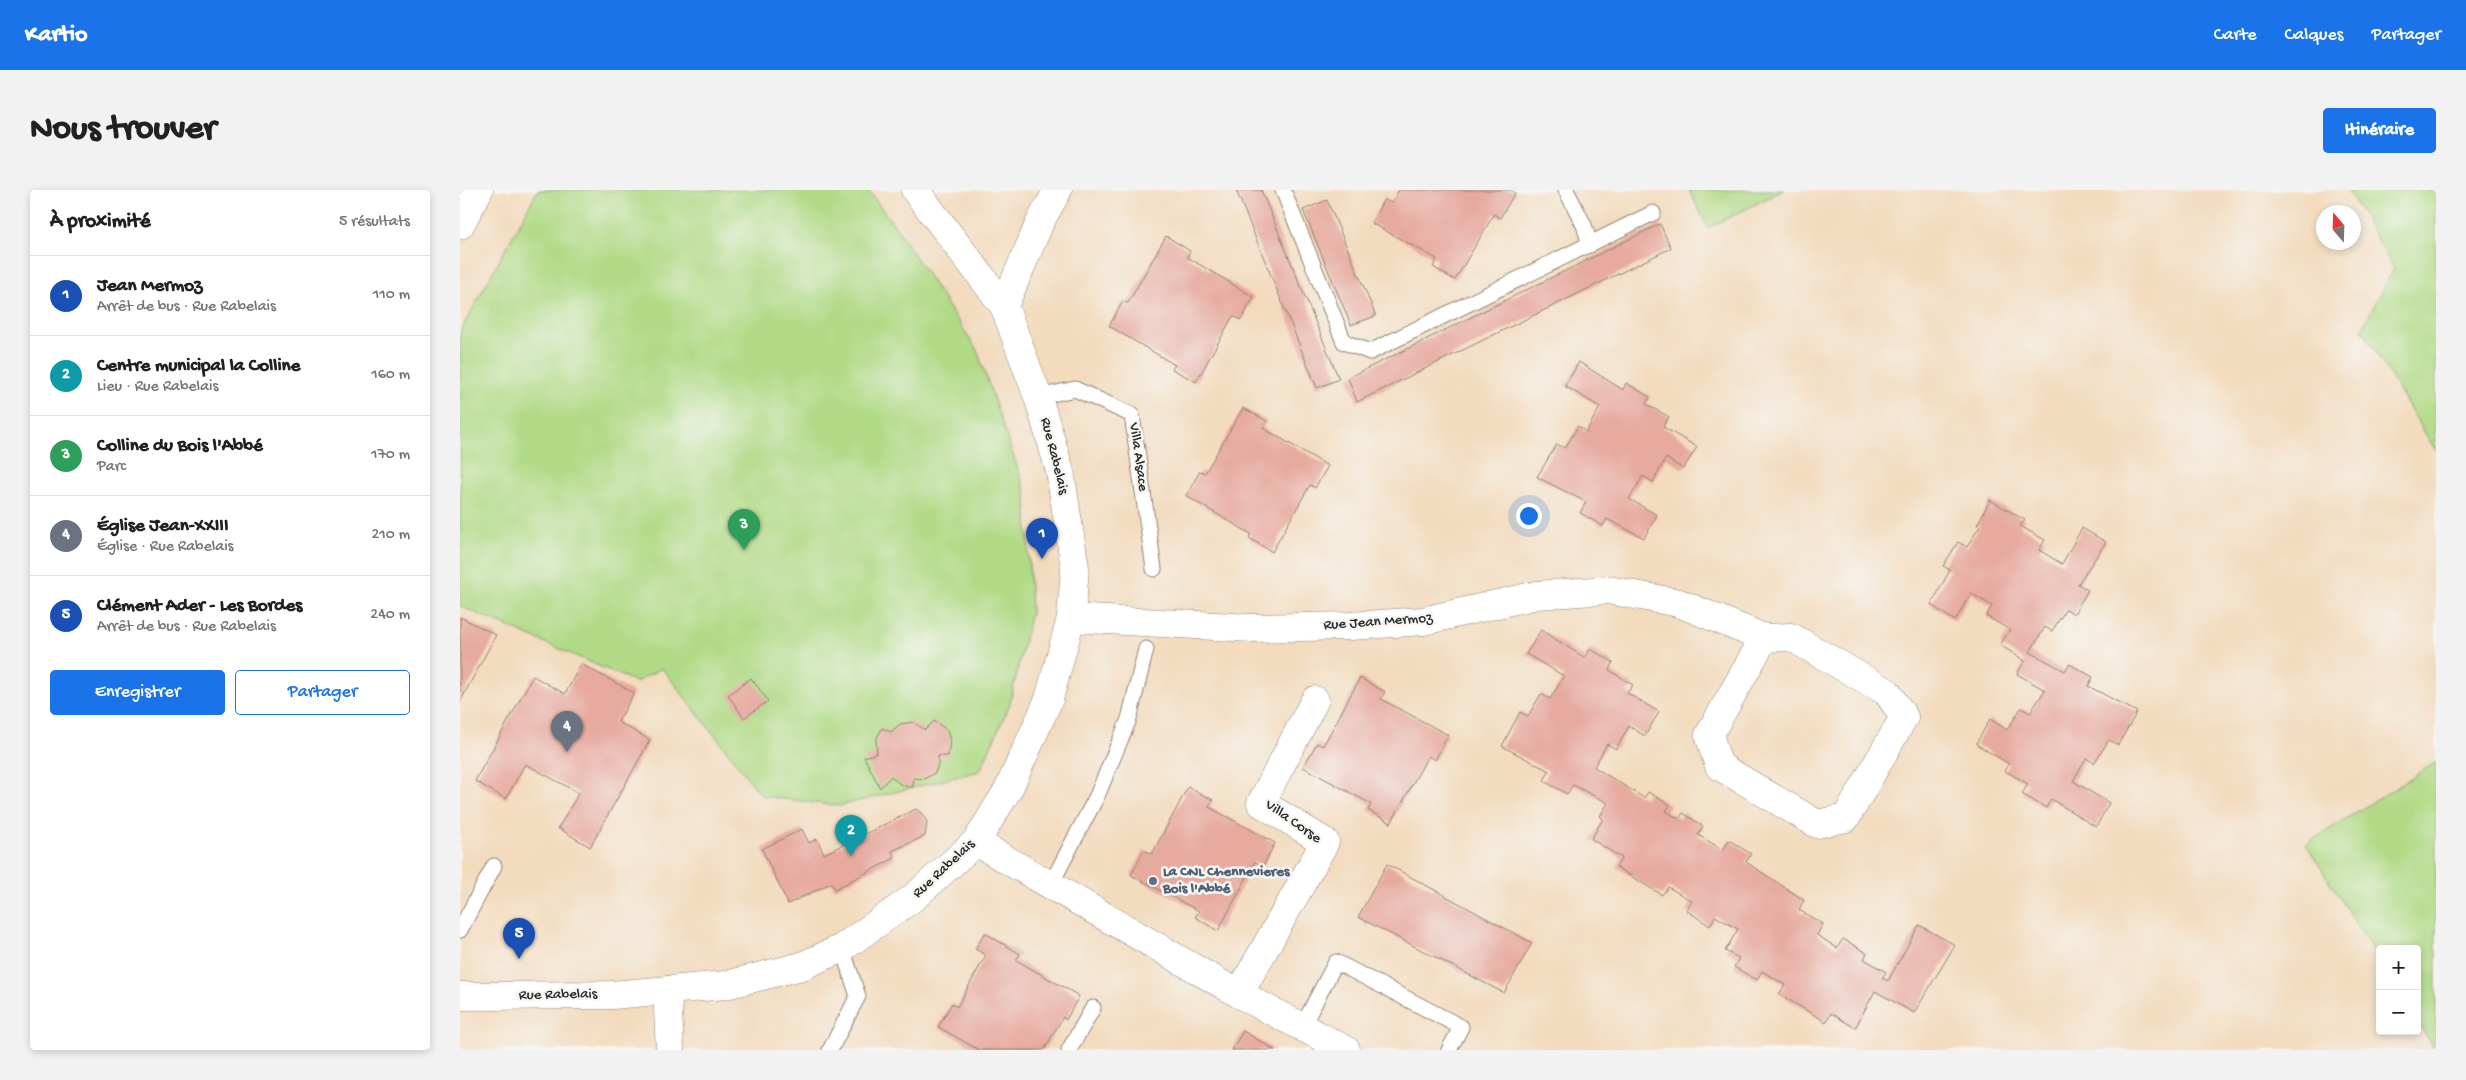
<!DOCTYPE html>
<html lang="fr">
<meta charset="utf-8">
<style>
:root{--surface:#fff;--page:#f2f2f2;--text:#202124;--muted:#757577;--line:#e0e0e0;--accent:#1a73e8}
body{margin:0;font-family:"Gochi Hand",sans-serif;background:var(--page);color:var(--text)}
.controls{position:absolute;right:15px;bottom:15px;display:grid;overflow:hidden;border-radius:5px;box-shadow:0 2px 8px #0003}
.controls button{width:45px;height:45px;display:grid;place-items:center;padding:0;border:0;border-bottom:1px solid var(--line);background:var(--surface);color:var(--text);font:25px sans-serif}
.compass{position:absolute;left:1856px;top:15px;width:45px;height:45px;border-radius:50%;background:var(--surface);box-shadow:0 2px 8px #0003;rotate:341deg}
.you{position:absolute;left:1068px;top:325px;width:18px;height:18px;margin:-12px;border:4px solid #fff;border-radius:50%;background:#1a73e8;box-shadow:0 0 0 8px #1a73e833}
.badge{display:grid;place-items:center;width:32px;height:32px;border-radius:50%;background:var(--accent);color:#fff;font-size:16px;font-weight:700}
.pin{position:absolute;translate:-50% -41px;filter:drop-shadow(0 1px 2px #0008)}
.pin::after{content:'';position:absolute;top:26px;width:18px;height:15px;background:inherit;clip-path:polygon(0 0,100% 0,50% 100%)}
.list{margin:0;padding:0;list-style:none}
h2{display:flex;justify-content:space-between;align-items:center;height:65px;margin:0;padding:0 20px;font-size:21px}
h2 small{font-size:16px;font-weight:400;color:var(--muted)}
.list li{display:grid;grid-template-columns:32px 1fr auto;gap:15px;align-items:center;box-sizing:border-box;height:80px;padding:0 20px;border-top:1px solid var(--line)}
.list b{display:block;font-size:19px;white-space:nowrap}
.list p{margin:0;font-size:16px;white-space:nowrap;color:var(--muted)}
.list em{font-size:16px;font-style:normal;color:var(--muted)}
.actions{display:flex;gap:10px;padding:15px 20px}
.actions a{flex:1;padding:11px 0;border:1px solid var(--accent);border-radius:5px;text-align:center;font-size:18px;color:var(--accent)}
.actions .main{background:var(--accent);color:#fff}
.map{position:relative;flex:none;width:1976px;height:860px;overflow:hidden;border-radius:5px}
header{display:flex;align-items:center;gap:30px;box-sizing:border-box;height:70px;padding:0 25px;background:var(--accent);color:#fff}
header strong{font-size:24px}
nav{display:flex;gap:28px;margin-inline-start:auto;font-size:18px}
.intro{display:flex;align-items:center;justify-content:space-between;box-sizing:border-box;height:120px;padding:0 30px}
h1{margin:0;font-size:35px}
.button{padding:12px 22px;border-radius:5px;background:var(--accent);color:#fff;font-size:18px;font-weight:700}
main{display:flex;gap:30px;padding:0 30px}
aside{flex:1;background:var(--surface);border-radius:5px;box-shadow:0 2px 8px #0003}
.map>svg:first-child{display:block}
.green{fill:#b0da86;stroke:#6e8258}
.building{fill:#e7aa9f}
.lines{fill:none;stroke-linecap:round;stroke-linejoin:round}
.lane-casing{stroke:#8f8374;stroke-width:17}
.street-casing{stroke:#8f8374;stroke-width:29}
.secondary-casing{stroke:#8f8374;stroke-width:29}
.lane{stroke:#fff;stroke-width:15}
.street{stroke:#fff;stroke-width:28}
.secondary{stroke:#fff;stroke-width:28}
.service-dot{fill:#5c6f8a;stroke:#f6f6f2;stroke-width:2}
.labels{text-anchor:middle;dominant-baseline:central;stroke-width:5;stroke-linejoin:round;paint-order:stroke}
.street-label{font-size:15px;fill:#2b2b2b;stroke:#f6f6f2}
.service-label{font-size:15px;font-weight:bold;fill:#4e5e75;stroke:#f6f6f2;text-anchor:start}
</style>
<header>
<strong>Kartio</strong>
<nav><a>Carte</a><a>Calques</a><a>Partager</a></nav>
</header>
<div class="intro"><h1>Nous trouver</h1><a class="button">Itinéraire</a></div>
<main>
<aside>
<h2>À proximité<small>5 résultats</small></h2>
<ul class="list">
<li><span class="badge" style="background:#1a4fb4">1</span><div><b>Jean Mermoz</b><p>Arrêt de bus · Rue Rabelais</p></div><em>110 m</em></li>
<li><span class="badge" style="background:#0f9aa8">2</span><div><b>Centre municipal la Colline</b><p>Lieu · Rue Rabelais</p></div><em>160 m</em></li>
<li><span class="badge" style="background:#2e9e5b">3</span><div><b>Colline du Bois l'Abbé</b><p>Parc</p></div><em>170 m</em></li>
<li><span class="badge" style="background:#6b7280">4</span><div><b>Église Jean-XXIII</b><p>Église · Rue Rabelais</p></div><em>210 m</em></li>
<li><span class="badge" style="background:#1a4fb4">5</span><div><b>Clément Ader - Les Bordes</b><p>Arrêt de bus · Rue Rabelais</p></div><em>240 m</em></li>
</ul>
<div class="actions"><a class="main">Enregistrer</a><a>Partager</a></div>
</aside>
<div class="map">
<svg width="1976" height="860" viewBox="0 0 1976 860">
<rect width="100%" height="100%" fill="#f6f6f2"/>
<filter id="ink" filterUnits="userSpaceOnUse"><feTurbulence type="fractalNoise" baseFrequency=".02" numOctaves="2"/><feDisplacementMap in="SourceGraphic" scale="10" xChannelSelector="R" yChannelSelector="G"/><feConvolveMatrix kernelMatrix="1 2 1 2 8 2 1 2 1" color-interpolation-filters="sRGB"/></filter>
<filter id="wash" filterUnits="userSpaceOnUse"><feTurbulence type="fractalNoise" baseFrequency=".0096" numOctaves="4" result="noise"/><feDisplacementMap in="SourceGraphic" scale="20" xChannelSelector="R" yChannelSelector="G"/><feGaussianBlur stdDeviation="1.12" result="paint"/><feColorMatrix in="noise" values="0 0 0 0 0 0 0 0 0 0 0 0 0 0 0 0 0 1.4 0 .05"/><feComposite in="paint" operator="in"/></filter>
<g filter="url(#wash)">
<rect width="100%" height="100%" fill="#f3dbbe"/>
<path class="green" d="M 78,0 L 408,0 L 440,43 L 517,160 L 566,303 L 571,422 L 549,516 L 520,581 L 379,616 L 302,606 L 202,478 L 176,492 L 0,416 L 0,142 Z
M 1229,0 L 1324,0 L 1248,38 Z
M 1888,0 L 1976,0 L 1976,261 L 1902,139 L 1934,78 Z
M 1976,572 L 1976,860 L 1975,860 L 1957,831 L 1957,759 L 1920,759 L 1920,772 L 1846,654 Z"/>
<g id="blocks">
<path class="building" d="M 776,0 L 801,0 L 879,189 L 857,198 Z
M 939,0 L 1050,0 L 1055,3 L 1040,28 L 1034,24 L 995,90 L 973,77 L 977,69 L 911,33 L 924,9 L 931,13 Z
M 867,10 L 916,126 L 891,135 L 843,20 Z
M 1200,34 L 1211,58 L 897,212 L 888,188 Z
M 706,46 L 730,61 L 727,67 L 794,107 L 781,130 L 773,126 L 736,192 L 712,179 L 715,175 L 649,136 L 663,111 L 668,113 Z
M 1119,172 L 1163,200 L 1166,193 L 1190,207 L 1186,214 L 1209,227 L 1203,237 L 1237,257 L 1223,279 L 1206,268 L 1193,292 L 1183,286 L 1169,309 L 1197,325 L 1184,348 L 1147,329 L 1143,336 L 1120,323 L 1126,312 L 1077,287 L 1097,254 L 1105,258 L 1118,236 L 1126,242 L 1140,217 L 1105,196 Z
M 783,218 L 807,231 L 803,238 L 868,276 L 855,298 L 850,295 L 812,362 L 789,348 L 791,344 L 726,306 L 740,281 L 745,283 Z
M 1530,310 L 1565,330 L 1560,336 L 1585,350 L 1579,360 L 1602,374 L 1622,338 L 1646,352 L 1618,394 L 1628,400 L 1614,424 L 1606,419 L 1592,441 L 1585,437 L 1570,462 L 1605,481 L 1609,474 L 1633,487 L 1628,496 L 1677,522 L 1658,555 L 1649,550 L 1634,573 L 1626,568 L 1613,591 L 1649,613 L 1636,637 L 1591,609 L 1586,618 L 1562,604 L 1568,594 L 1545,581 L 1549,574 L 1516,554 L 1530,529 L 1547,540 L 1561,518 L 1570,523 L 1585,500 L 1557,484 L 1565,471 L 1540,455 L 1550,440 L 1526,426 L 1532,416 L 1511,403 L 1495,431 L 1471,415 L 1490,380 L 1483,376 L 1498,352 L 1507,357 L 1520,336 L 1517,335 Z
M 0,427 L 36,445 L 0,512 Z
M 1081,440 L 1125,468 L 1130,459 L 1153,472 L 1149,480 L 1173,495 L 1167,503 L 1199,522 L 1185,546 L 1169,536 L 1156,559 L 1147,554 L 1134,577 L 1184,608 L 1188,602 L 1210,615 L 1206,621 L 1219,629 L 1223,623 L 1243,636 L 1238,645 L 1263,660 L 1269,650 L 1291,664 L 1286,672 L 1344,710 L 1339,720 L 1363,734 L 1357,745 L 1377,758 L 1383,749 L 1407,763 L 1404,769 L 1426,782 L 1422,788 L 1428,791 L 1459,735 L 1495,755 L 1454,823 L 1415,801 L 1395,838 L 1371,823 L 1366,832 L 1319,804 L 1325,795 L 1302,781 L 1297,790 L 1274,777 L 1279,768 L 1265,761 L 1278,739 L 1255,726 L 1250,736 L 1226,720 L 1232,711 L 1208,697 L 1202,705 L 1156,677 L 1162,668 L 1131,649 L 1143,629 L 1140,626 L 1148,613 L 1113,595 L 1107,604 L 1084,591 L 1089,581 L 1042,556 L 1060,522 L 1068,526 L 1081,504 L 1090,509 L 1104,486 L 1066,464 Z
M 121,474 L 174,503 L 158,532 L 190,550 L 130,657 L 98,638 L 119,603 L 65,574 L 46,609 L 15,591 L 73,486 L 105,504 Z
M 291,488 L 308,511 L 284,528 L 268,505 Z
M 900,488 L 925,502 L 921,509 L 988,545 L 975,570 L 968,566 L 931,633 L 908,620 L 911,614 L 843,577 L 857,553 L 863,556 Z
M 474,531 L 487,540 L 490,551 L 488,566 L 478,566 L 478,575 L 475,583 L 464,589 L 454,588 L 453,597 L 449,597 L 440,594 L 431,586 L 420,598 L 404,567 L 417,563 L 416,550 L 422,538 L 431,542 L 440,534 L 453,532 L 465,540 Z
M 728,597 L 753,610 L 749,617 L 815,653 L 803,676 L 795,672 L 758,741 L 735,727 L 739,721 L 671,685 L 684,660 L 692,664 Z
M 456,619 L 462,624 L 467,632 L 465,646 L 432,661 L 435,668 L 375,699 L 371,693 L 328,714 L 302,659 L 342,639 L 349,653 L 357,649 L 364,664 Z
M 927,674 L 1072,753 L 1044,803 L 898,727 Z
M 525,743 L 560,764 L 556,770 L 619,806 L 606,830 L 603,827 L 584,860 L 519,860 L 478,837 L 492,813 L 497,817 L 526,765 L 515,759 Z
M 783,841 L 815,860 L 772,860 Z"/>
</g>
</g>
<g filter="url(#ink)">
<use href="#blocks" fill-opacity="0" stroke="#8f8374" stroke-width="1"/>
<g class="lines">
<g class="lane-casing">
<path id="lane" d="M 823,0 L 884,152 L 910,162 L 1193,23
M 1106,0 L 1124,35 L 1130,55
M 578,207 L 615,199 L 672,225 L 694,379
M 591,694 L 637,606 L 669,529 L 686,459
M 0,740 L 34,676
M 842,837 L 876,772 L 1001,837 L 989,860
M 370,860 L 398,806 L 382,758
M 609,860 L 633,818"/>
</g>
<g class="street-casing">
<path id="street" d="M 544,116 L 581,30 L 598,0
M 611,428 L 791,438 L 891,436 L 963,431 L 1077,405 L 1148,400 L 1219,413 L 1304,448 L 1331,447 L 1427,502 L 1444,527 L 1386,628 L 1357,634 L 1259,576 L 1249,545 L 1304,448
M 855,510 L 801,613 L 865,652 L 779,804 L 886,860
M 516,652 L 779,804
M 207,800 L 210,860
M 0,806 L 152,805 L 266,795 L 342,776 L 382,758 L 453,708 L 516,652 L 549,598 L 589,509 L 611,428 L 615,378 L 600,281 L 578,207 L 544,116 L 455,0"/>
</g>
<g class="secondary-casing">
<path id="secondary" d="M 0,35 L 19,0"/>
</g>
<use href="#lane" class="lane"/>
<use href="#street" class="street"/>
<use href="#secondary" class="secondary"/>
</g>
</g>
<circle class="service-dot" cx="693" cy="691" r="5"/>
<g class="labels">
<g class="street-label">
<text transform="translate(594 266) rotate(76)">Rue Rabelais</text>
<text transform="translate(678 267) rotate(82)">Villa Alsace</text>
<text transform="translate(918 432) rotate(-4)">Rue Jean Mermoz</text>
<text transform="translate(833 632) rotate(35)">Villa Corse</text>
<text transform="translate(484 679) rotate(-43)">Rue Rabelais</text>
<text transform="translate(98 805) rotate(-1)">Rue Rabelais</text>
</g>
<g class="service-label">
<text x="703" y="682">La CNL Chennevieres<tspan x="703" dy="17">Bois l'Abbé</tspan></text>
</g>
</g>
</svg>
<div class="controls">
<button>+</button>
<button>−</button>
</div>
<svg class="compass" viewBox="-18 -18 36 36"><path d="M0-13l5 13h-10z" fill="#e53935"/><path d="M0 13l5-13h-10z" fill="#757577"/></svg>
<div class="you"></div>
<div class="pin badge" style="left:582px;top:369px;background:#1a4fb4">1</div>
<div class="pin badge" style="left:391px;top:666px;background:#0f9aa8">2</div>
<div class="pin badge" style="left:284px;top:360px;background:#2e9e5b">3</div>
<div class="pin badge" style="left:107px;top:562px;background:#6b7280">4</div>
<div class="pin badge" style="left:59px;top:769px;background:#1a4fb4">5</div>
</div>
</main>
